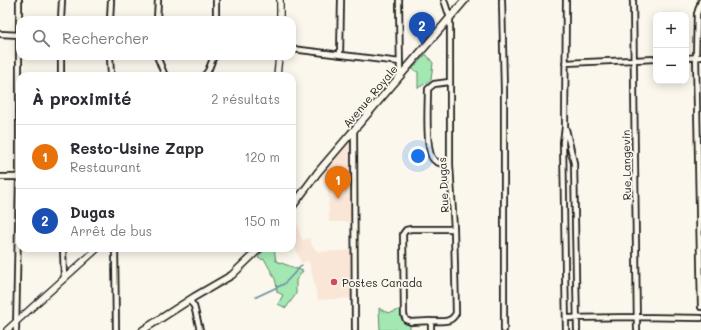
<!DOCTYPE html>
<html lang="fr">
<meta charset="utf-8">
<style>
:root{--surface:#fff;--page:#f7f7f7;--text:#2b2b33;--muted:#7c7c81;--line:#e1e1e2;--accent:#2563eb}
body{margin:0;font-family:Mali,sans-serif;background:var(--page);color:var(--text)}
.controls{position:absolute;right:12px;top:12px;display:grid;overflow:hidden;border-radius:8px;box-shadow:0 2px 10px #0003}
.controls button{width:36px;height:36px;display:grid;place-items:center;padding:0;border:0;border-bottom:1px solid var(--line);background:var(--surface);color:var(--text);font:20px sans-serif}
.you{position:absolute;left:418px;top:156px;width:14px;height:14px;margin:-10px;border:3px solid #fff;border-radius:50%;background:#1a73e8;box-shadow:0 0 0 6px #1a73e833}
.badge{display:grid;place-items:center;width:26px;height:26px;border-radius:50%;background:var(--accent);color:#fff;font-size:13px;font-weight:700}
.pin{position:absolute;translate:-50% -33px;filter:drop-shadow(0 1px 2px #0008)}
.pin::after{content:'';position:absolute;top:21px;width:14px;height:12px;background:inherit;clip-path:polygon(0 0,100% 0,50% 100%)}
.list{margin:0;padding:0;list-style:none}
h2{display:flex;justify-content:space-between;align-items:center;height:52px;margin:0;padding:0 16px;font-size:17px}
h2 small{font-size:13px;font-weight:400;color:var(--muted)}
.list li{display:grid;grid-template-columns:26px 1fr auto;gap:12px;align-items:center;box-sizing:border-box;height:64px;padding:0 16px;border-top:1px solid var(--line)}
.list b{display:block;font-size:15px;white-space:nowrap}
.list p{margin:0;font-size:13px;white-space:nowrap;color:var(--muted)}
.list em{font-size:13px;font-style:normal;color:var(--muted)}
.icon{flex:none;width:22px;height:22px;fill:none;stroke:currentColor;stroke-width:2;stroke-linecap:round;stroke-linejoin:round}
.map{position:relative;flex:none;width:701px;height:330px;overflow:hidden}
.search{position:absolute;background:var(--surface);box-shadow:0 2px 10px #0003;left:16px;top:16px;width:280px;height:44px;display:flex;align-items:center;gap:10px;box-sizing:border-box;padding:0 14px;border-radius:12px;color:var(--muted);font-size:15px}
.panel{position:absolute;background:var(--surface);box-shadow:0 2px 10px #0003;left:16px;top:72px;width:280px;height:180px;border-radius:12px}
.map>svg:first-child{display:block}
.built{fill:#f9e6d7}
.green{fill:#a3e7b2;stroke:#608267}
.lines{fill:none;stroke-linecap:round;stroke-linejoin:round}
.stream{stroke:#658da0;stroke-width:1.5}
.minor-casing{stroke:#1c1c1c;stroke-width:8}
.tertiary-casing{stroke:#1c1c1c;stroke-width:8}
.secondary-casing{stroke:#1c1c1c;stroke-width:9}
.minor{stroke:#fbf7ec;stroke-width:4.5}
.tertiary{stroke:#fbf7ec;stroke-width:5.5}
.secondary{stroke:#fbf7ec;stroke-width:6}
.poi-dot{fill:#d1495b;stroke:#fbf7ec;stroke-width:1.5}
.labels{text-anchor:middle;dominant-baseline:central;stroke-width:3.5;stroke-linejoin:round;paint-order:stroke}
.street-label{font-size:11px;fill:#1c1c1c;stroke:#fbf7ec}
.poi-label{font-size:11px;fill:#1c1c1c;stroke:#fbf7ec;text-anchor:start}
</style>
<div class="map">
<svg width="701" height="330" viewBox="0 0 701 330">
<rect width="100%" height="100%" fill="#fbf7ec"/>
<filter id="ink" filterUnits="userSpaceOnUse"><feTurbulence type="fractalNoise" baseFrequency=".025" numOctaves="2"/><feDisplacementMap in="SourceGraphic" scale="8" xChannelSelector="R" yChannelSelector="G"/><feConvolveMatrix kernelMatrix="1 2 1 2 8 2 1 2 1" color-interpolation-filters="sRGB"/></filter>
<g filter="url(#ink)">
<path class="built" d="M 354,131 L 354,222 L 329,222 L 327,162 Z
M 292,207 L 302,240 L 310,238 L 312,246 L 316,250 L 319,252 L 354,250 L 355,298 L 318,300 L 309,261 L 301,263 L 292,239 Z"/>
<path class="green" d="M 426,54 L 433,63 L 431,80 L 418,88 L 418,72 L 412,69 Z
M 265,248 L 274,248 L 276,261 L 303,271 L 296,280 L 296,294 L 286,308 L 278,304 L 283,295 L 277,292 C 277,277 271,273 265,260 L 258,258 Z
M 379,308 C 387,314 392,314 400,309 L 410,325 L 410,330 L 380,330 Z"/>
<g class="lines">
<path class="stream" d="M 256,297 L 284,284 L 302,265"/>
<g class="minor-casing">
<path id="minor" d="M 399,0 L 400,76
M 502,0 L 504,90 L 504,330
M 633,0 L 637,330
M 701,1 L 697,14 L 696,57 L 701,307
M 61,20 L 62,0
M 110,20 L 111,0
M 157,20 L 158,0
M 216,20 L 216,0
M 0,34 L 20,35
M 292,49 L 400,62
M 340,55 L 341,0
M 61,56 L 61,76
M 110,56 L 111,76
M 157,56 L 165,76
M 686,58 L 701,57
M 565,63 L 656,59
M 204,76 L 208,71 L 214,56
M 449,82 L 434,84 L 428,89 C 428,103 425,149 433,159 C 437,164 444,164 450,165
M 566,129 L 574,163 L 577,330
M 354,131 L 355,330
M 0,177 L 19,177
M 63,248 L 64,279
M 115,248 L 116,330
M 189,300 L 194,306 L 200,330
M 566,318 L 637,317 L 701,318
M 431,321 L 411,322 L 406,320 L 404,315 L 403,234 L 406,230 L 411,229 L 454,229
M 16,330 L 19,177 L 19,0
M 431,330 L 431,321 C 440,321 451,324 456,313 L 454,229 L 450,165 L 450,18 L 444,0
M 566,330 L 563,142 L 565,127 L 566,0"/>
</g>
<g class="tertiary-casing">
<path id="tertiary" d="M 280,20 L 280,0
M 277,76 L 279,56
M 7,330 L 98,248"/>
</g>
<g class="secondary-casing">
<path id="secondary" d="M 292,207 L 318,172 L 465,0
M 143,330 L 194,297 L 232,275 L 260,248"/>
</g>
<use href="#minor" class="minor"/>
<use href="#tertiary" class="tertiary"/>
<use href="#secondary" class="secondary"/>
</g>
</g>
<circle class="poi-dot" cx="334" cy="282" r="4"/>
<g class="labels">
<g class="street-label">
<text transform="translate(370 96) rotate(-50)">Avenue Royale</text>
<text transform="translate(626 165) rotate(-91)">Rue Langevin</text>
<text transform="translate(443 185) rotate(-93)">Rue Dugas</text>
</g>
<g class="poi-label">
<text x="342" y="282">Postes Canada</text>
</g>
</g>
</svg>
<div class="controls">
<button>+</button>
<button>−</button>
</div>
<div class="you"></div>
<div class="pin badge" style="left:338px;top:199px;background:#e8710a">1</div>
<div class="pin badge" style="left:422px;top:45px;background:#1a4fb4">2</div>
<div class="search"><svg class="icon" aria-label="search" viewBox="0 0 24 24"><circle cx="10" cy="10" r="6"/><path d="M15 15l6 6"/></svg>Rechercher</div>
<section class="panel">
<h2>À proximité<small>2 résultats</small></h2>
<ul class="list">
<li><span class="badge" style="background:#e8710a">1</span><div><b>Resto-Usine Zapp</b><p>Restaurant</p></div><em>120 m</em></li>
<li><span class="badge" style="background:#1a4fb4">2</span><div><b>Dugas</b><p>Arrêt de bus</p></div><em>150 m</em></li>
</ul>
</section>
</div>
